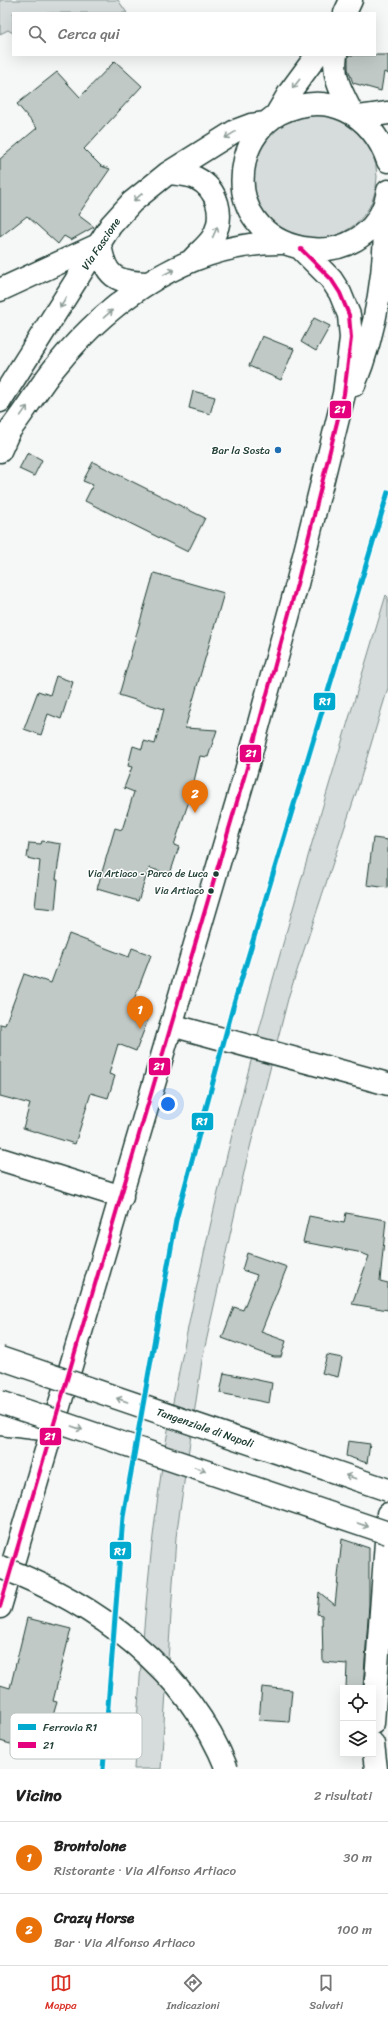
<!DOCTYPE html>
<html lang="it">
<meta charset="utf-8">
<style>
:root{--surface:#fff;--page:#f2f2f2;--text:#222;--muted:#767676;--line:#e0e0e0;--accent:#d93025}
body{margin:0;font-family:Sriracha,sans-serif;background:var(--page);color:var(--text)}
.controls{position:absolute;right:12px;bottom:12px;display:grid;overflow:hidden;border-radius:0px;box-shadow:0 4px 16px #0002}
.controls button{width:36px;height:36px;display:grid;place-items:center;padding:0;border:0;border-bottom:1px solid var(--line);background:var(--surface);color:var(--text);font:20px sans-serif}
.you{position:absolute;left:168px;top:1104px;width:14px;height:14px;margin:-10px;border:3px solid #fff;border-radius:50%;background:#1a73e8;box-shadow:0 0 0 6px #1a73e833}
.badge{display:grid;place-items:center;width:26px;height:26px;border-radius:50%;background:var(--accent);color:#fff;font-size:13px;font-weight:700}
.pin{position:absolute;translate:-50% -33px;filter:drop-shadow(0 1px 2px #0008)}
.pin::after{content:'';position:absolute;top:21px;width:14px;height:12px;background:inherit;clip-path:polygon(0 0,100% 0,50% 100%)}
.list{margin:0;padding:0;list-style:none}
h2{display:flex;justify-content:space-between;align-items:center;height:52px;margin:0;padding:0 16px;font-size:17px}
h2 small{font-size:13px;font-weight:400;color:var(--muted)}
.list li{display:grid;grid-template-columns:26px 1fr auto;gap:12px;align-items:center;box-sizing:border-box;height:72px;padding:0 16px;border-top:1px solid var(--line)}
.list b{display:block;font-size:15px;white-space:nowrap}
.list p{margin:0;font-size:13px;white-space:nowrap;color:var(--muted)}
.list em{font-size:13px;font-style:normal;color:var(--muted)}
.icon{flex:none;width:22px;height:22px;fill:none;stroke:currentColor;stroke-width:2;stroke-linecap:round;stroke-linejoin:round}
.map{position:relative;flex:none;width:388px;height:1769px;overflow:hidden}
.search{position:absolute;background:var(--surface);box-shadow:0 4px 16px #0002;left:12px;right:12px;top:12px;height:44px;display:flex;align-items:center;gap:10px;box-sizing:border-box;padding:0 14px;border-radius:0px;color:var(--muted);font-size:15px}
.sheet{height:196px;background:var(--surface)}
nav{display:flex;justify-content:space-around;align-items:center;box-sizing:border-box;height:56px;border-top:1px solid var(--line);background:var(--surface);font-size:11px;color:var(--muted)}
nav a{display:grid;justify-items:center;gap:2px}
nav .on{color:var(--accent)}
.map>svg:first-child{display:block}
.green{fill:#d6dcdb;stroke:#7a8c88}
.building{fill:#c0c9c6;stroke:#1f3d34}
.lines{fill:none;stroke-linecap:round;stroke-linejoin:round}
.minor-casing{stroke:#1f3d34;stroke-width:25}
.major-casing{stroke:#1f3d34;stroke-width:25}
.highway-casing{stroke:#1f3d34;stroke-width:25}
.minor{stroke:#fff;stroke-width:22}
.major{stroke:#fff;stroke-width:22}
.highway{stroke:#fff;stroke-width:22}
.major-bridge-casing{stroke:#1f3d34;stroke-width:25;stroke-linecap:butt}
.highway-bridge-casing{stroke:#1f3d34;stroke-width:25;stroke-linecap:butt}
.major-bridge{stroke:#fff;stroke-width:22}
.highway-bridge{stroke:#fff;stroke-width:22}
.bus-1-casing{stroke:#fff;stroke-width:7}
.bus-1{stroke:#e5007d;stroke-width:4}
.rail-1-casing{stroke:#fff;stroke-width:8}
.rail-1{stroke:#00a9ce;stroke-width:5}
.oneway{stroke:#8f9e9a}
.poi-dot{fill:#1f6fb2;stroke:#fff;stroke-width:1.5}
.bus-dot{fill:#1f3d34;stroke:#fff;stroke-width:1.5}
.labels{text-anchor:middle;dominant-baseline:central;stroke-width:3;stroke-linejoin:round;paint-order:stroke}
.bus-label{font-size:10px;fill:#1f3d34;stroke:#fff;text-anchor:end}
.street-label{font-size:11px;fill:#1f3d34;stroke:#fff}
.poi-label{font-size:11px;fill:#1f3d34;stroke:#fff;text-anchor:end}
.key{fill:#fff;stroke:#bcc5c2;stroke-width:1}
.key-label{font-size:11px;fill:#1f3d34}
.line-badge{stroke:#fff;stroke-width:1.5}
.badge-label{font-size:11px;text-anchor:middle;font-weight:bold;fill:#fff}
</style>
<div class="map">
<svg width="388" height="1769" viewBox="0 0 388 1769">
<rect width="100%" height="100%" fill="#f6f7f7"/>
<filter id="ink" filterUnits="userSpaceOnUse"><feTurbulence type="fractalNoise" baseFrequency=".025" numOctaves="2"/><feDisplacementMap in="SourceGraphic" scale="8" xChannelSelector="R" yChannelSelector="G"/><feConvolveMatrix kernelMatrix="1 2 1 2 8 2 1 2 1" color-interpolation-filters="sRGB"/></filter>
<g filter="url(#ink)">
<path class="green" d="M 0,0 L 118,0 L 127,13 L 13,13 L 13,33 L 8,30 L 0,34 Z
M253 177a62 62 0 1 1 124 0a62 62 0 1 1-124 0Z
M 386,595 L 388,597 L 388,688 L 358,787 L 289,995 L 247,1159 L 202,1360 L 176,1537 L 161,1769 L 134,1769 C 140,1671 147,1571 161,1474 C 170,1412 183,1351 196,1290 C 246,1055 317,825 386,595 Z"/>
<path class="building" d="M 348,55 L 388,55 L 388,74 L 384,72 L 381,91 L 353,83 L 348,69 Z
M 115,61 L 142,86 L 84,149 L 101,166 L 110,169 L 78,215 L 94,227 L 71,240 L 64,236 L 58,244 L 27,216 L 0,237 L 0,159 L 37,128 L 17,104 L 57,72 L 80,97 Z
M 314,318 L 330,326 L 316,351 L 301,342 Z
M 262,336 L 294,349 L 281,380 L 249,366 Z
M 193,391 L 215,397 L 210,414 L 189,408 Z
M 28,452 L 42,460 L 34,476 L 19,469 Z
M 93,462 L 205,518 L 188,552 L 85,501 L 93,485 L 83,481 Z
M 154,573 L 224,593 L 185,728 L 217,730 L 208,757 L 200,756 L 190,798 L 174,845 L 179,847 L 170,874 L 149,868 L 138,901 L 97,889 L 115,828 L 122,830 L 134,792 L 124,788 L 132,767 L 128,766 L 133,746 L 142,749 L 144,741 L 155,744 L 164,709 L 119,695 Z
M 56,676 L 73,682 L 61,719 L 48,714 L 41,735 L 24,729 L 38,691 L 50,695 Z
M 373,838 L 388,840 L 388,888 L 367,885 Z
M 42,841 L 61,844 L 56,879 L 58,879 L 55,909 L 35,907 L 40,861 L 27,858 L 29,843 L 41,844 Z
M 69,934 L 129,957 L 132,948 L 151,955 L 130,1010 L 149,1017 L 136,1051 L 118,1044 L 109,1074 L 115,1076 L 108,1098 L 91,1093 L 75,1144 L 23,1128 L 30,1104 L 0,1096 L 0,1024 L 5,1025 L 24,974 L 51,983 Z
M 346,1213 L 386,1220 L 380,1281 L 388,1283 L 388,1310 L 352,1304 L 369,1256 L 358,1252 L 303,1242 L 309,1216 L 344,1223 Z
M 247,1253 L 287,1267 L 261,1332 L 286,1341 L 281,1357 L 274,1357 L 222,1338 L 234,1307 L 243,1310 L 257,1275 L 242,1270 Z
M 327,1355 L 342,1358 L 338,1377 L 322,1373 Z
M 224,1373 L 272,1383 L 269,1403 L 220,1393 Z
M 348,1441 L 370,1444 L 367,1463 L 346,1456 Z
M 342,1539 L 369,1548 L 369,1605 L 363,1688 L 346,1688 L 347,1664 L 323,1662 L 322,1615 L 317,1614 L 319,1592 L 335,1605 Z
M 27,1618 L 71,1629 L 53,1701 L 57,1702 L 42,1753 L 0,1741 L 0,1685 L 10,1688 Z
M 262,1687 L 292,1690 L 289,1722 L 259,1720 Z"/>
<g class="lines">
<g class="minor-casing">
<path id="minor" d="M 359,117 L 388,113
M 0,290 L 100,244
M 171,1025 L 388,1084
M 0,1159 L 122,1197
M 0,1424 L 52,1430
M 373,1723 L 388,1514
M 373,1744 L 376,1769"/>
</g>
<g class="major-casing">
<path id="major" d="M 345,13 L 351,0
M 336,55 C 332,77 342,93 352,113
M 276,115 L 289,93 L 317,55
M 388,161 C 371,113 328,90 280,113 C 263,122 249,141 245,160 C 222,259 372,285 388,191
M 168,173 C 178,174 187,174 196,178 C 218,189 225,216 213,237 C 208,245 198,253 192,260
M 100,244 C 105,277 115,282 147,283
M 354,385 C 376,332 388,263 384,206
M 0,401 L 111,225 L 132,202 L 168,173 L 235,131 L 251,125 L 266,123
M 0,442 C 21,419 36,390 56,366 C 111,298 193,241 284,243
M 0,1607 L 246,771 L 297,584 L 344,394 L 351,338 L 349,315 L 340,293 L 331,279 L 301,249"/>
</g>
<g class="highway-casing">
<path id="highway" d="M 0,451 L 8,433"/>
</g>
<use href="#minor" class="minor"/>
<use href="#major" class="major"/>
<use href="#highway" class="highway"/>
<g class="major-bridge-casing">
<path id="major-bridge" d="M 0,1567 C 96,1603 188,1670 227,1769"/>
</g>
<g class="highway-bridge-casing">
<path id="highway-bridge" d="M 0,1358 L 388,1490
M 0,1402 L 388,1533"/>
</g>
<use href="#major-bridge" class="major-bridge"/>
<use href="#highway-bridge" class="highway-bridge"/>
<g class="bus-1-casing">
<path id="bus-1" d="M 0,1607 L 246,771 L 297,584 L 344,394 L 351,338 L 349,315 L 340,293 L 331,279 L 301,249"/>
</g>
<use href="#bus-1" class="bus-1"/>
<g class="rail-1-casing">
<path id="rail-1" d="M 103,1769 L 123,1517 L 176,1220 L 233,1007 L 388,492"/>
</g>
<use href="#rail-1" class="rail-1"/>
</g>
<defs><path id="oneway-shaft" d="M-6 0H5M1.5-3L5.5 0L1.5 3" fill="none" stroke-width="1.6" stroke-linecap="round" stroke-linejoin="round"/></defs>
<g class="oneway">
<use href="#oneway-shaft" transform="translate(296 84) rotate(128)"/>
<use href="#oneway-shaft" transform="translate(230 135) rotate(149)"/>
<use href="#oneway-shaft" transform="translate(138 197) rotate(139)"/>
<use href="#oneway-shaft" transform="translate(215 232) rotate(-66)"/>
<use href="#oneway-shaft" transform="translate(169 272) rotate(-27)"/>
<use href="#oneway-shaft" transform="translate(63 303) rotate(122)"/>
<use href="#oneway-shaft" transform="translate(108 314) rotate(-41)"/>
<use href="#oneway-shaft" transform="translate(24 411) rotate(-55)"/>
<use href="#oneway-shaft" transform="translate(122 1400) rotate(-161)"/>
<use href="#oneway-shaft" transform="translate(77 1428) rotate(19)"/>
<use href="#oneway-shaft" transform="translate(200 1469) rotate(19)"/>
<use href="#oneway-shaft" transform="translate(351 1477) rotate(-161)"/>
<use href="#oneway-shaft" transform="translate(363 1525) rotate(19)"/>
</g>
</g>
<circle class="poi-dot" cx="278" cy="450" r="4"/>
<g class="bus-dot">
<circle cx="216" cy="874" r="3.5"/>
<circle cx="211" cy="891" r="3.5"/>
</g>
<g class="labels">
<g class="bus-label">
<text x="208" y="874">Via Artiaco - Parco de Luca</text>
<text x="204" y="891">Via Artiaco</text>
</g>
<g class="street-label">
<text transform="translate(101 244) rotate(-56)">Via Fascione</text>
<text transform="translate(205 1428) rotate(19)">Tangenziale di Napoli</text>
</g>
<g class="poi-label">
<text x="270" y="450">Bar la Sosta</text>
</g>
</g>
<rect x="10" y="1713" width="132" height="46" rx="6" class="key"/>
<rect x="18" y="1724" width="18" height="6" fill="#00a9ce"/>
<rect x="18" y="1742" width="18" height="6" fill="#e5007d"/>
<g class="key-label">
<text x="43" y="1731">Ferrovia R1</text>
<text x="43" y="1749">21</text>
</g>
<g class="line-badge">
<rect x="329" y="400" width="23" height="19" rx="4" fill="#e5007d"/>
<rect x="313" y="692" width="23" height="19" rx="4" fill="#00a9ce"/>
<rect x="239" y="744" width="23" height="19" rx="4" fill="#e5007d"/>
<rect x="148" y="1057" width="23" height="19" rx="4" fill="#e5007d"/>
<rect x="191" y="1112" width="23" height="19" rx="4" fill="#00a9ce"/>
<rect x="39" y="1427" width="23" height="19" rx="4" fill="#e5007d"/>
<rect x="109" y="1541" width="23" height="19" rx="4" fill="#00a9ce"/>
</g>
<g class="badge-label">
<text x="340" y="413">21</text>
<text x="325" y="705">R1</text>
<text x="251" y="757">21</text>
<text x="159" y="1070">21</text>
<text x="202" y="1125">R1</text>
<text x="50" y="1440">21</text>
<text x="120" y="1555">R1</text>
</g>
</svg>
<div class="controls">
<button><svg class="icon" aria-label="locate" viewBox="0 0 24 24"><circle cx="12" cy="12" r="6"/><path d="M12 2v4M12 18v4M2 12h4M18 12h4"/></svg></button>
<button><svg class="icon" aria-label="layers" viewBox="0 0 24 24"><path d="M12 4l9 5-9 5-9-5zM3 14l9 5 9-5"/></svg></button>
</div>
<div class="you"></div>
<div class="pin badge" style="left:140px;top:1029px;background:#e8710a">1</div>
<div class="pin badge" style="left:195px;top:813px;background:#e8710a">2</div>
<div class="search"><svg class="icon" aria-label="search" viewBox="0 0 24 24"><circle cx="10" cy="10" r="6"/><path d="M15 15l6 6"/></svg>Cerca qui</div>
</div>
<section class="sheet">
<h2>Vicino<small>2 risultati</small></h2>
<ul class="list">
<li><span class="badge" style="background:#e8710a">1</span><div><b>Brontolone</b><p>Ristorante · Via Alfonso Artiaco</p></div><em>30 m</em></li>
<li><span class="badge" style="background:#e8710a">2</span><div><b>Crazy Horse</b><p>Bar · Via Alfonso Artiaco</p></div><em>100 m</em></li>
</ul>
</section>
<nav>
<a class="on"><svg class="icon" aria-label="map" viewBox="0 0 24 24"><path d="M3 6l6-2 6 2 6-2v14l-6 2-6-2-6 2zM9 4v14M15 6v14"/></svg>Mappa</a>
<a><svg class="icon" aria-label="directions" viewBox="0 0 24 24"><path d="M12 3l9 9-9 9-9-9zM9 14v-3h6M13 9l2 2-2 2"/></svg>Indicazioni</a>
<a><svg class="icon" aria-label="saved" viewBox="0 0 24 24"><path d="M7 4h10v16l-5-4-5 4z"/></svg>Salvati</a>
</nav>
